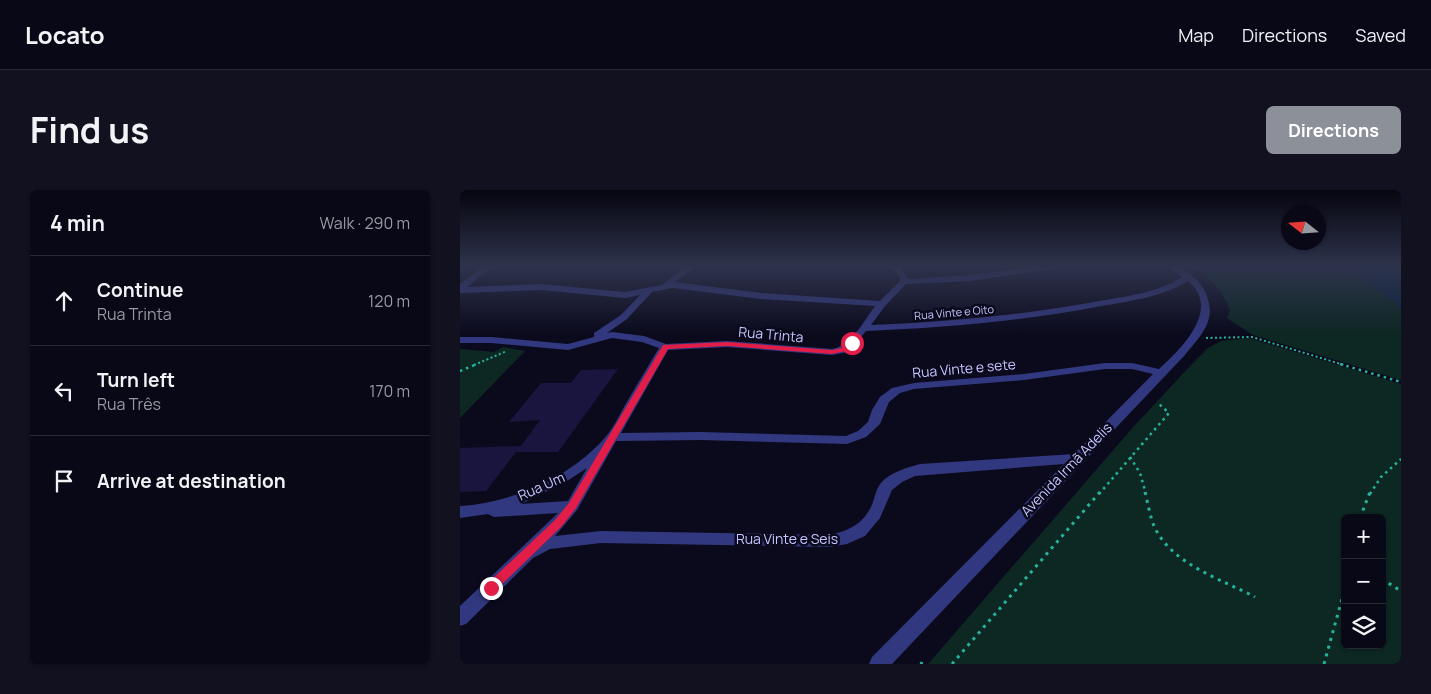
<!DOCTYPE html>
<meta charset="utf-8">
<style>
:root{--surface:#080816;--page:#11111f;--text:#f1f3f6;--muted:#989aa1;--line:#292935;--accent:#8c9099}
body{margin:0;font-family:Manrope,sans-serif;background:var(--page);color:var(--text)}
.controls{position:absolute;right:15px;bottom:15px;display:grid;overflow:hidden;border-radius:8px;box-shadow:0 1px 4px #0004}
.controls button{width:45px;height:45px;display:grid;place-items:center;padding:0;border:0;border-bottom:1px solid var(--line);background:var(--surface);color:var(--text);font:25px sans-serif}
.compass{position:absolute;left:821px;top:15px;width:45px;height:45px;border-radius:50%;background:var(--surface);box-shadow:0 1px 4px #0004;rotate:287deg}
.stop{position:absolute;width:15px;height:15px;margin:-11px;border:4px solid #e11d48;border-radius:50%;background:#fff}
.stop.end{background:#e11d48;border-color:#fff;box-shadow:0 1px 5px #0008}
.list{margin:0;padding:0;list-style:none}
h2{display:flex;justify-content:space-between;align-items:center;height:65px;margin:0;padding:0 20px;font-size:21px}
h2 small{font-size:16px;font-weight:400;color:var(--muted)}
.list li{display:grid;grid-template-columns:32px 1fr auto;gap:15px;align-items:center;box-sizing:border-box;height:90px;padding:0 20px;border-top:1px solid var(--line)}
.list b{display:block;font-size:19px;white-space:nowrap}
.list p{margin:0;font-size:16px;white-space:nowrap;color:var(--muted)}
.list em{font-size:16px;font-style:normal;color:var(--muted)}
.icon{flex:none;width:28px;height:28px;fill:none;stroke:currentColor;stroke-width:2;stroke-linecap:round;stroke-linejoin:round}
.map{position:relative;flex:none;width:941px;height:474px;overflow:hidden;border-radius:8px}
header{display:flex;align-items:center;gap:30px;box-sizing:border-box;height:70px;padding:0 25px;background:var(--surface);border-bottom:1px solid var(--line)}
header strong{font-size:24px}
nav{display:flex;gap:28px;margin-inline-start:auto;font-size:18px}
.intro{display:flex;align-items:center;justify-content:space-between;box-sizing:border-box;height:120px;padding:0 30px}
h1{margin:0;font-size:35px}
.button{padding:12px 22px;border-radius:8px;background:var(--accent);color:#fff;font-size:18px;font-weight:700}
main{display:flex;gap:30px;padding:0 30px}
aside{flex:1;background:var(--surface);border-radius:8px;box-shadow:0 1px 4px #0004}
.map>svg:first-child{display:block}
.green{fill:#0d2723;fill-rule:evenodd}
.water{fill:#08223f}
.building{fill:#19153f}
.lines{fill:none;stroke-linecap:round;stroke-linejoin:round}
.path-far2{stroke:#25b49b;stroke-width:2;stroke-dasharray:2 2.5;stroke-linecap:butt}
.path-far1{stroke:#25b49b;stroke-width:2.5;stroke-dasharray:2.5 4;stroke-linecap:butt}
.path{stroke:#25b49b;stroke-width:3;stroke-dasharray:3 5;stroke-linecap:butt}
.minor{fill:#32387f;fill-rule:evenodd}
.route{fill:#e11d48}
.labels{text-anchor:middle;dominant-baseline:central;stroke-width:5;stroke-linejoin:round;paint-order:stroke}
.far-street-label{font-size:11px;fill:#c6c6ff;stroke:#0b0a1d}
.street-label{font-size:14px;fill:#c6c6ff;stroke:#0b0a1d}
</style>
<header>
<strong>Locato</strong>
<nav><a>Map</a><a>Directions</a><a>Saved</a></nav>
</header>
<div class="intro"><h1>Find us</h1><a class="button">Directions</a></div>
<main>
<aside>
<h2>4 min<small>Walk · 290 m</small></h2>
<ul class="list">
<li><svg class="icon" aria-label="ahead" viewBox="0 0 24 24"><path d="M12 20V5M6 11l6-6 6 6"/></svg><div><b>Continue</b><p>Rua Trinta</p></div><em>120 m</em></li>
<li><svg class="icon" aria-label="left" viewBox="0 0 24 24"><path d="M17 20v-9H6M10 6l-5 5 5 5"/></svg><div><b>Turn left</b><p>Rua Três</p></div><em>170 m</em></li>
<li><svg class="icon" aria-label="arrive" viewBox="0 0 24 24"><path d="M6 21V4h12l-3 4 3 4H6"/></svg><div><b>Arrive at destination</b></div></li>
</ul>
</aside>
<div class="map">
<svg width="941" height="474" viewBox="0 0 941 474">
<rect width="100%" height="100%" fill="#0b0a1d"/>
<path class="green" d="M 734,77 L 879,77 C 903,87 922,99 941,118 L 941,190 L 793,145 L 767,128 L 770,121 C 764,100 750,89 734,77 Z
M 789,148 L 941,194 L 941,474 L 468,474 L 675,235 L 732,174 L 748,158 L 761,151 ZM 885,328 L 922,328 L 922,455 L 885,455 Z
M 43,157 L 65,161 L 0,228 L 0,159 L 34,162 Z"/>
<path class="water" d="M 879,77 L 941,77 L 941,118 C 922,100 903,87 879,77 Z"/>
<path class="building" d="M 158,179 L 98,262 L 56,262 L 26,301 L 0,302 L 0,258 L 61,256 L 80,230 L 49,232 L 81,193 L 111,193 L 121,180 Z"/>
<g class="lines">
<path class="path-far2" d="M 746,148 L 792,147 L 884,175
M 14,175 L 47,161"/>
<path class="path-far1" d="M 880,174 L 941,192
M 0,181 L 17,174
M 670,267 L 680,283 L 686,304
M 639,304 L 709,223 L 699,214
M 910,304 L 921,287 L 941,269"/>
<path class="path" d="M 685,302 C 688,314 690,326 694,336 C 711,374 761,389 795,407
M 900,328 L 910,302
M 922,389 L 941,401
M 460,473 L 464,474
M 492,474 L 640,302
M 864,474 L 885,398"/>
<path class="minor" d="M 22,77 L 32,77 L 7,97 L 81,94 L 165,102 L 202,95 L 225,77 L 235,77 L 215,92 L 301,103 L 420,111 L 440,91 L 440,87 L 431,77 L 440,77 L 448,89 L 509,85 L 571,77 L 596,77 L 592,79 L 509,91 L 446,94 L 425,116 L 411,135 C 487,132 563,125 639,111 C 667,106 697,103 722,87 L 709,77 C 735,77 758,109 747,134 C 742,146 732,156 724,166 L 432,474 L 409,474 L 412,467 L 604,274 L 455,286 L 442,292 L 432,300 L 420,328 L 405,346 L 387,354 L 369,357 L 141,353 L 90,359 L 73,368 L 6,434 L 0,436 L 0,416 L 98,323 L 34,327 L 28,324 L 0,328 L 0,316 C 53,313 114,286 148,244 C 154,236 159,226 164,217 C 175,198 187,178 199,158 L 182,152 L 152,148 L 108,160 L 31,153 L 0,153 L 0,147 L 31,147 L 108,154 L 134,147 L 134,143 L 161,125 L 180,105 L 165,108 L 81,100 L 0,103 L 0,94 ZM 728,91 C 762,119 721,159 699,179 L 672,173 L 645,173 L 564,184 L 454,193 L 432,198 L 420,207 L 412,220 L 408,232 L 398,241 L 386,246 L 240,242 L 161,243 L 208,160 L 267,157 L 372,165 L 388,162 L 406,141 C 485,138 563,131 641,116 C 670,111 702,107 728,91 ZM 213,98 L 301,109 L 415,116 C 404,131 391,156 372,159 L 267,151 L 206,154 L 184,146 L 152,142 L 147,143 L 167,129 L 192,102 ZM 645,179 L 672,179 L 693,184 L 614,264 L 460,274 C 447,278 430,282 421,293 C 416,299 415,307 412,315 C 403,334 389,341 369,345 L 141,341 L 95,346 L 117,320 L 156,251 L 240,250 L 387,254 L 406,247 L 420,234 L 429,212 L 440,203 L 454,199 L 564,190 ZM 127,278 L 108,311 L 61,314 L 104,293 Z"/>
</g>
<linearGradient id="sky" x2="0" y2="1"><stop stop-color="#060610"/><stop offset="0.53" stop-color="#2e334c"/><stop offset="1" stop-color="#2e334c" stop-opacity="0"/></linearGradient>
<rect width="941" height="144" fill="url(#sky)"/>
<path class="route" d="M 392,151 L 395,153 L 386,161 L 372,164 L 267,156 L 208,159 L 116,318 L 102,336 L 35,401 L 27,401 L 26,398 L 27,394 L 95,330 L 109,313 L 203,155 L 267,152 L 372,160 L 382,158 Z"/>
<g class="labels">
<g class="far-street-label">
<text transform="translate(494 122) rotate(-5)">Rua Vinte e Oito</text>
</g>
<g class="street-label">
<text transform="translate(311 144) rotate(5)">Rua Trinta</text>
<text transform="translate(504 178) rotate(-5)">Rua Vinte e sete</text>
<text transform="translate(606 279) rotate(-46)">Avenida Irmã Adelis</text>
<text transform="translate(81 296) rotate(-24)">Rua Um</text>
<text x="327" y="348">Rua Vinte e Seis</text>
</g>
</g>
</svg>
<div class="controls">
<button>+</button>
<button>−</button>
<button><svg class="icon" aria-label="layers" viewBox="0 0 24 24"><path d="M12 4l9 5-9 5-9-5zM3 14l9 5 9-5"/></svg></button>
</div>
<svg class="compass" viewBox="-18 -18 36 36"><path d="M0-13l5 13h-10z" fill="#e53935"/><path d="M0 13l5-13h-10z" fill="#989aa1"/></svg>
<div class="stop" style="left:392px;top:153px"></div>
<div class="stop end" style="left:31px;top:398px"></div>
</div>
</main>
